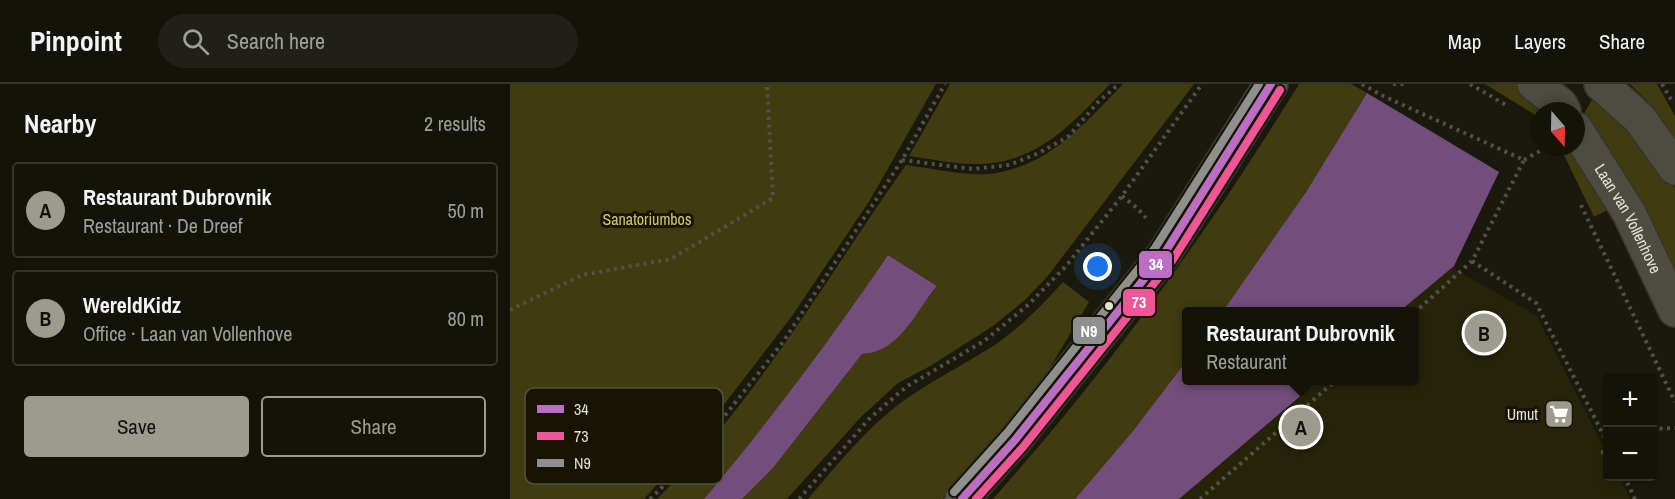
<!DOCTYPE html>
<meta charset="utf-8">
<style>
:root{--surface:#14130a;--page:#212018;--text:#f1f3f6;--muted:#9d9e9c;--line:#33322b;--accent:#9c9b8e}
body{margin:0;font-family:"Archivo Narrow",sans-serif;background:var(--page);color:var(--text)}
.controls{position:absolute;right:18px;bottom:18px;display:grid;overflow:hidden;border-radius:6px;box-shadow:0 3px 9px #0003}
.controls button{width:54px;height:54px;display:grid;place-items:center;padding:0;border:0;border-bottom:2px solid var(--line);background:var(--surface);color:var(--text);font:30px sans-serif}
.compass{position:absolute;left:1021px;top:18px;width:54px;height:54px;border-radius:50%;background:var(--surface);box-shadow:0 3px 9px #0003;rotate:160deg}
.you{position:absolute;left:588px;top:183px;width:21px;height:21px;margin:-15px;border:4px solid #fff;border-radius:50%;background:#1a73e8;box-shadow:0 0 0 9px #1a73e833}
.badge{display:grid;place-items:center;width:39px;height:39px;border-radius:50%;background:var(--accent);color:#111;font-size:20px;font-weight:700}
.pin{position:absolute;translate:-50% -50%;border:3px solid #fff;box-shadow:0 2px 6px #0006}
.popup{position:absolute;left:672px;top:223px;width:237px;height:78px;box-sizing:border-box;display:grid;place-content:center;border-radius:6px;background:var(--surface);filter:drop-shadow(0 2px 4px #0005);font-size:20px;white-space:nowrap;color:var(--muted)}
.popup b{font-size:22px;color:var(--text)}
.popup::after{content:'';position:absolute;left:50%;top:100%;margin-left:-12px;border:12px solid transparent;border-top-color:var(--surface)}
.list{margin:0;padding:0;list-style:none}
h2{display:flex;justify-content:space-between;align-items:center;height:78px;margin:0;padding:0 24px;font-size:26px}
h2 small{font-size:20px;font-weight:400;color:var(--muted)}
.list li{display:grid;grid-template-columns:39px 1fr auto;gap:18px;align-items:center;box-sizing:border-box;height:96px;margin:0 12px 12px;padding:0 12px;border:2px solid var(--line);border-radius:6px}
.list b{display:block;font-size:22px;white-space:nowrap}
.list p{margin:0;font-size:20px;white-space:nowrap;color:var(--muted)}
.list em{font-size:20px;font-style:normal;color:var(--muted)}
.actions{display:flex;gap:12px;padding:18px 24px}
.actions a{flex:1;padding:14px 0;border:2px solid var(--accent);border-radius:6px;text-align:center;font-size:21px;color:var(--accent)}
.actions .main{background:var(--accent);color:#111}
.icon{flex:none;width:33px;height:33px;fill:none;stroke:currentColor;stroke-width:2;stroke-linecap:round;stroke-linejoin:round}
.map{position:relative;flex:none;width:1165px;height:415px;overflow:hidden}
header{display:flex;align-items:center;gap:36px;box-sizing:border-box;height:84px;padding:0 30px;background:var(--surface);border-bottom:2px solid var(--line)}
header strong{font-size:28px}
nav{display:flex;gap:33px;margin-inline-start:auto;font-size:21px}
.search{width:420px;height:54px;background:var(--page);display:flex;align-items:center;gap:15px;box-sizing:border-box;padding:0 21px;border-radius:33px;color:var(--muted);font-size:22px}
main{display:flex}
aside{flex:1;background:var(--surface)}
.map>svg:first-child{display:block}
.built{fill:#262408}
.green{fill:#403c0f}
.water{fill:#734e7d}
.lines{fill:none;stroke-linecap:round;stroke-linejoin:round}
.minor-casing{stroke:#36352d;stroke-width:36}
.major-casing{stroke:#36352d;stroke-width:36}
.path{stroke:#515049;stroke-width:4;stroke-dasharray:3 4.5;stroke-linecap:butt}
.minor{stroke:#4d4c43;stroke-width:33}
.major{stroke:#5a5552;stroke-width:33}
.bus-1-casing{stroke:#171501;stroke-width:12}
.bus-2-casing{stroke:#171501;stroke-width:12}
.bus-3-casing{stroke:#171501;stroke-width:12}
.bus-1{stroke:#bc6ec5;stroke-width:8}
.bus-2{stroke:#ef5597;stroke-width:8}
.bus-3{stroke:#8f8f8f;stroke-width:8}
.bus-dot{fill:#e2e1d3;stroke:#171501;stroke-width:2}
.labels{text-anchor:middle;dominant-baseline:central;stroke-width:6;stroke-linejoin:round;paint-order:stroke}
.park-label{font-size:16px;fill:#d0c963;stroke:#171501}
.street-label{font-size:16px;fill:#e2e1d3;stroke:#171501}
.poi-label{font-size:16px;fill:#e2e1d3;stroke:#171501;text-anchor:end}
.key{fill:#171501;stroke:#545240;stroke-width:1.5}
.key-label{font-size:16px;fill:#e2e1d3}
.line-badge{stroke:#171501;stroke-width:2}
.badge-label{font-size:16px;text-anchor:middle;font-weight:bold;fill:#fff}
</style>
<header>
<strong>Pinpoint</strong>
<div class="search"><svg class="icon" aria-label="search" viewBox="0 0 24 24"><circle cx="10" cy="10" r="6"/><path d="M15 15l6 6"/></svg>Search here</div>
<nav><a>Map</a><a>Layers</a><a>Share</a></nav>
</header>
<main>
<aside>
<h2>Nearby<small>2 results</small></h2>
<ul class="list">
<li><span class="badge">A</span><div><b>Restaurant Dubrovnik</b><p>Restaurant · De Dreef</p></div><em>50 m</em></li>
<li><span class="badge">B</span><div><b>WereldKidz</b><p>Office · Laan van Vollenhove</p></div><em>80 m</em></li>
</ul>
<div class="actions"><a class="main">Save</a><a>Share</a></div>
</aside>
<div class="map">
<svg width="1165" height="415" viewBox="0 0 1165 415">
<rect width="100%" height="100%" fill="#1a190e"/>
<path class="built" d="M 930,177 L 1027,232 L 1097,370 L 1098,392 L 1109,393 L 1120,415 L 646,415 L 787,297 L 905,296 L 905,228 L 869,227 Z"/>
<path class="green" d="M 0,0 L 426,0 L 360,116 L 282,232 L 186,357 L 134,415 L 0,415 Z
M 440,0 L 600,0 C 561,41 526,81 464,80 C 443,80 421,75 399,72 Z
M 613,0 L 684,0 L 537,193 L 515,216 L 483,242 L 422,281 L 388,299 L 351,333 L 277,415 L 232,415 L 263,384 L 352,270 L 357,270 L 395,245 L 427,202 L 378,171 C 321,255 260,336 194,415 L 147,415 C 246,318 316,194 396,81 C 421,84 453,92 478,90 C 539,83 573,41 613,0 Z
M 789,0 L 841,0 L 857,9 L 796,108 L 713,227 L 677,228 L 677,276 L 623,347 L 565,415 L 483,415 C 598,286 699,147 789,0 Z
M 975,0 L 1007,0 L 1035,27 L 1030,27 L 1030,34 Z
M 1120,0 L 1147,0 L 1165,32 L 1165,54 L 1145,25 Z
M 1084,12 L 1103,28 L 1142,71 L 1165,104 L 1165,213 L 1073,31 Z
M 1054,63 L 1065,63 L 1101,124 L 1084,133 L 1052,67 Z
M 553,198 L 579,218 L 526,307 L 433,415 L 298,415 C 326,382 354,347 389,320 C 420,297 454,281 486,260 C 511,243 533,220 553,198 Z"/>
<path class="water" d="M 857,9 L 989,88 L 944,182 L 890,227 L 713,227 L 796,108 Z
M 378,171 L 427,202 C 406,227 389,269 352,270 L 263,384 L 232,415 L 194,415 C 260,336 321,255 378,171 Z
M 677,276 L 677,296 L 808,297 L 669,415 L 565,415 L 623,347 Z"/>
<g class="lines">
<g class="minor-casing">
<g id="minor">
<path d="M 1024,0 L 1050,20 L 1054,27"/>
<path d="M 1091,0 L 1130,35 L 1165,84"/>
<path id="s1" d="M 1066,45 L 1119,129 L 1165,226"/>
</g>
</g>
<g class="major-casing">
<path id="major" d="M 452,415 L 505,356 L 654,170 L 761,0"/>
</g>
<path class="path" d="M 852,0 L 871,11 L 1014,76 L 962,177 L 905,228
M 883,0 L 895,0
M 960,0 L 996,21
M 1152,0 L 1163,19
M 392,76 L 463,85 L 499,81 L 529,69 L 559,52 L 587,19 L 609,0
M 1014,76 L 1037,63
M 612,112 L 627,124 L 636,134
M 1071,121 L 1165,318
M 962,177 L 1026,219 L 1098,360
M 0,226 L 72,191 L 161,175 L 263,114 L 257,0
M 1142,345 L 1165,344
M 1091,369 L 1098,366
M 1114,392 L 1125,415
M 140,415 L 179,377 L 273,258 L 392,76 L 435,0
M 289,415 L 360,334 L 396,303 L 474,257 L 518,221 L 556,182 L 612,112 L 692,0
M 690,415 L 826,296"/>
<use href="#minor" class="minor"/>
<use href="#major" class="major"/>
<g class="bus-1-casing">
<path id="bus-1" d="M 452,415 L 505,356 L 654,170 L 761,0"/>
</g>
<g class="bus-2-casing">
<path id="bus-2" d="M 466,415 L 513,363 L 662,177 L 770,6"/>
</g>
<g class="bus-3-casing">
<path id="bus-3" d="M 444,408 L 497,349 L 645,164 L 749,0"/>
</g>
<use href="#bus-1" class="bus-1"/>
<use href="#bus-2" class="bus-2"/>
<use href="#bus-3" class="bus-3"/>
</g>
<defs>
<g id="supermarket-square" transform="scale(1.5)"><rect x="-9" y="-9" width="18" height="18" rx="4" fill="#9c9b8e" stroke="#171501"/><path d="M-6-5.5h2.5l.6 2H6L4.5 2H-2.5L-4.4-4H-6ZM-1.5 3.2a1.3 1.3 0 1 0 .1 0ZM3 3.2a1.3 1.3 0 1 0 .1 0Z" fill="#fff"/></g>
</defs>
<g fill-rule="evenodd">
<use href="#supermarket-square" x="1049" y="330"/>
</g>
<circle class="bus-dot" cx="599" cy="222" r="5"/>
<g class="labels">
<g class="park-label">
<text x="137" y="135">Sanatoriumbos</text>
</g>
<g class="street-label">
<text stroke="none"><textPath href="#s1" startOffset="104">Laan van Vollenhove</textPath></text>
</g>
<g class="poi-label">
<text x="1028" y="330">Umut</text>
</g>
</g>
<rect x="15" y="304" width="198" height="96" rx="9" class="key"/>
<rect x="27" y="321" width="27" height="8" fill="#bc6ec5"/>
<rect x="27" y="348" width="27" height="8" fill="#ef5597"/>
<rect x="27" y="375" width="27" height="8" fill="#8f8f8f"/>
<g class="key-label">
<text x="64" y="331">34</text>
<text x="64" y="358">73</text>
<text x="64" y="385">N9</text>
</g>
<g class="line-badge">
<rect x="628" y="166" width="35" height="29" rx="6" fill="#bc6ec5"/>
<rect x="612" y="204" width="34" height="29" rx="6" fill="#ef5597"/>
<rect x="562" y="232" width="34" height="29" rx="6" fill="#8f8f8f"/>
</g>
<g class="badge-label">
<text x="646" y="186">34</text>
<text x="629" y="224">73</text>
<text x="579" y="253">N9</text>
</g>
</svg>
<div class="controls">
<button>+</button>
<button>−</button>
</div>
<svg class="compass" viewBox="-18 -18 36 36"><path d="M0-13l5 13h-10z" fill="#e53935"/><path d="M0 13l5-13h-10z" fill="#9d9e9c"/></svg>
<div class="you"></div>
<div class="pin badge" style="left:791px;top:343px">A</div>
<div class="popup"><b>Restaurant Dubrovnik</b>Restaurant</div>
<div class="pin badge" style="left:974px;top:249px">B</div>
</div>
</main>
